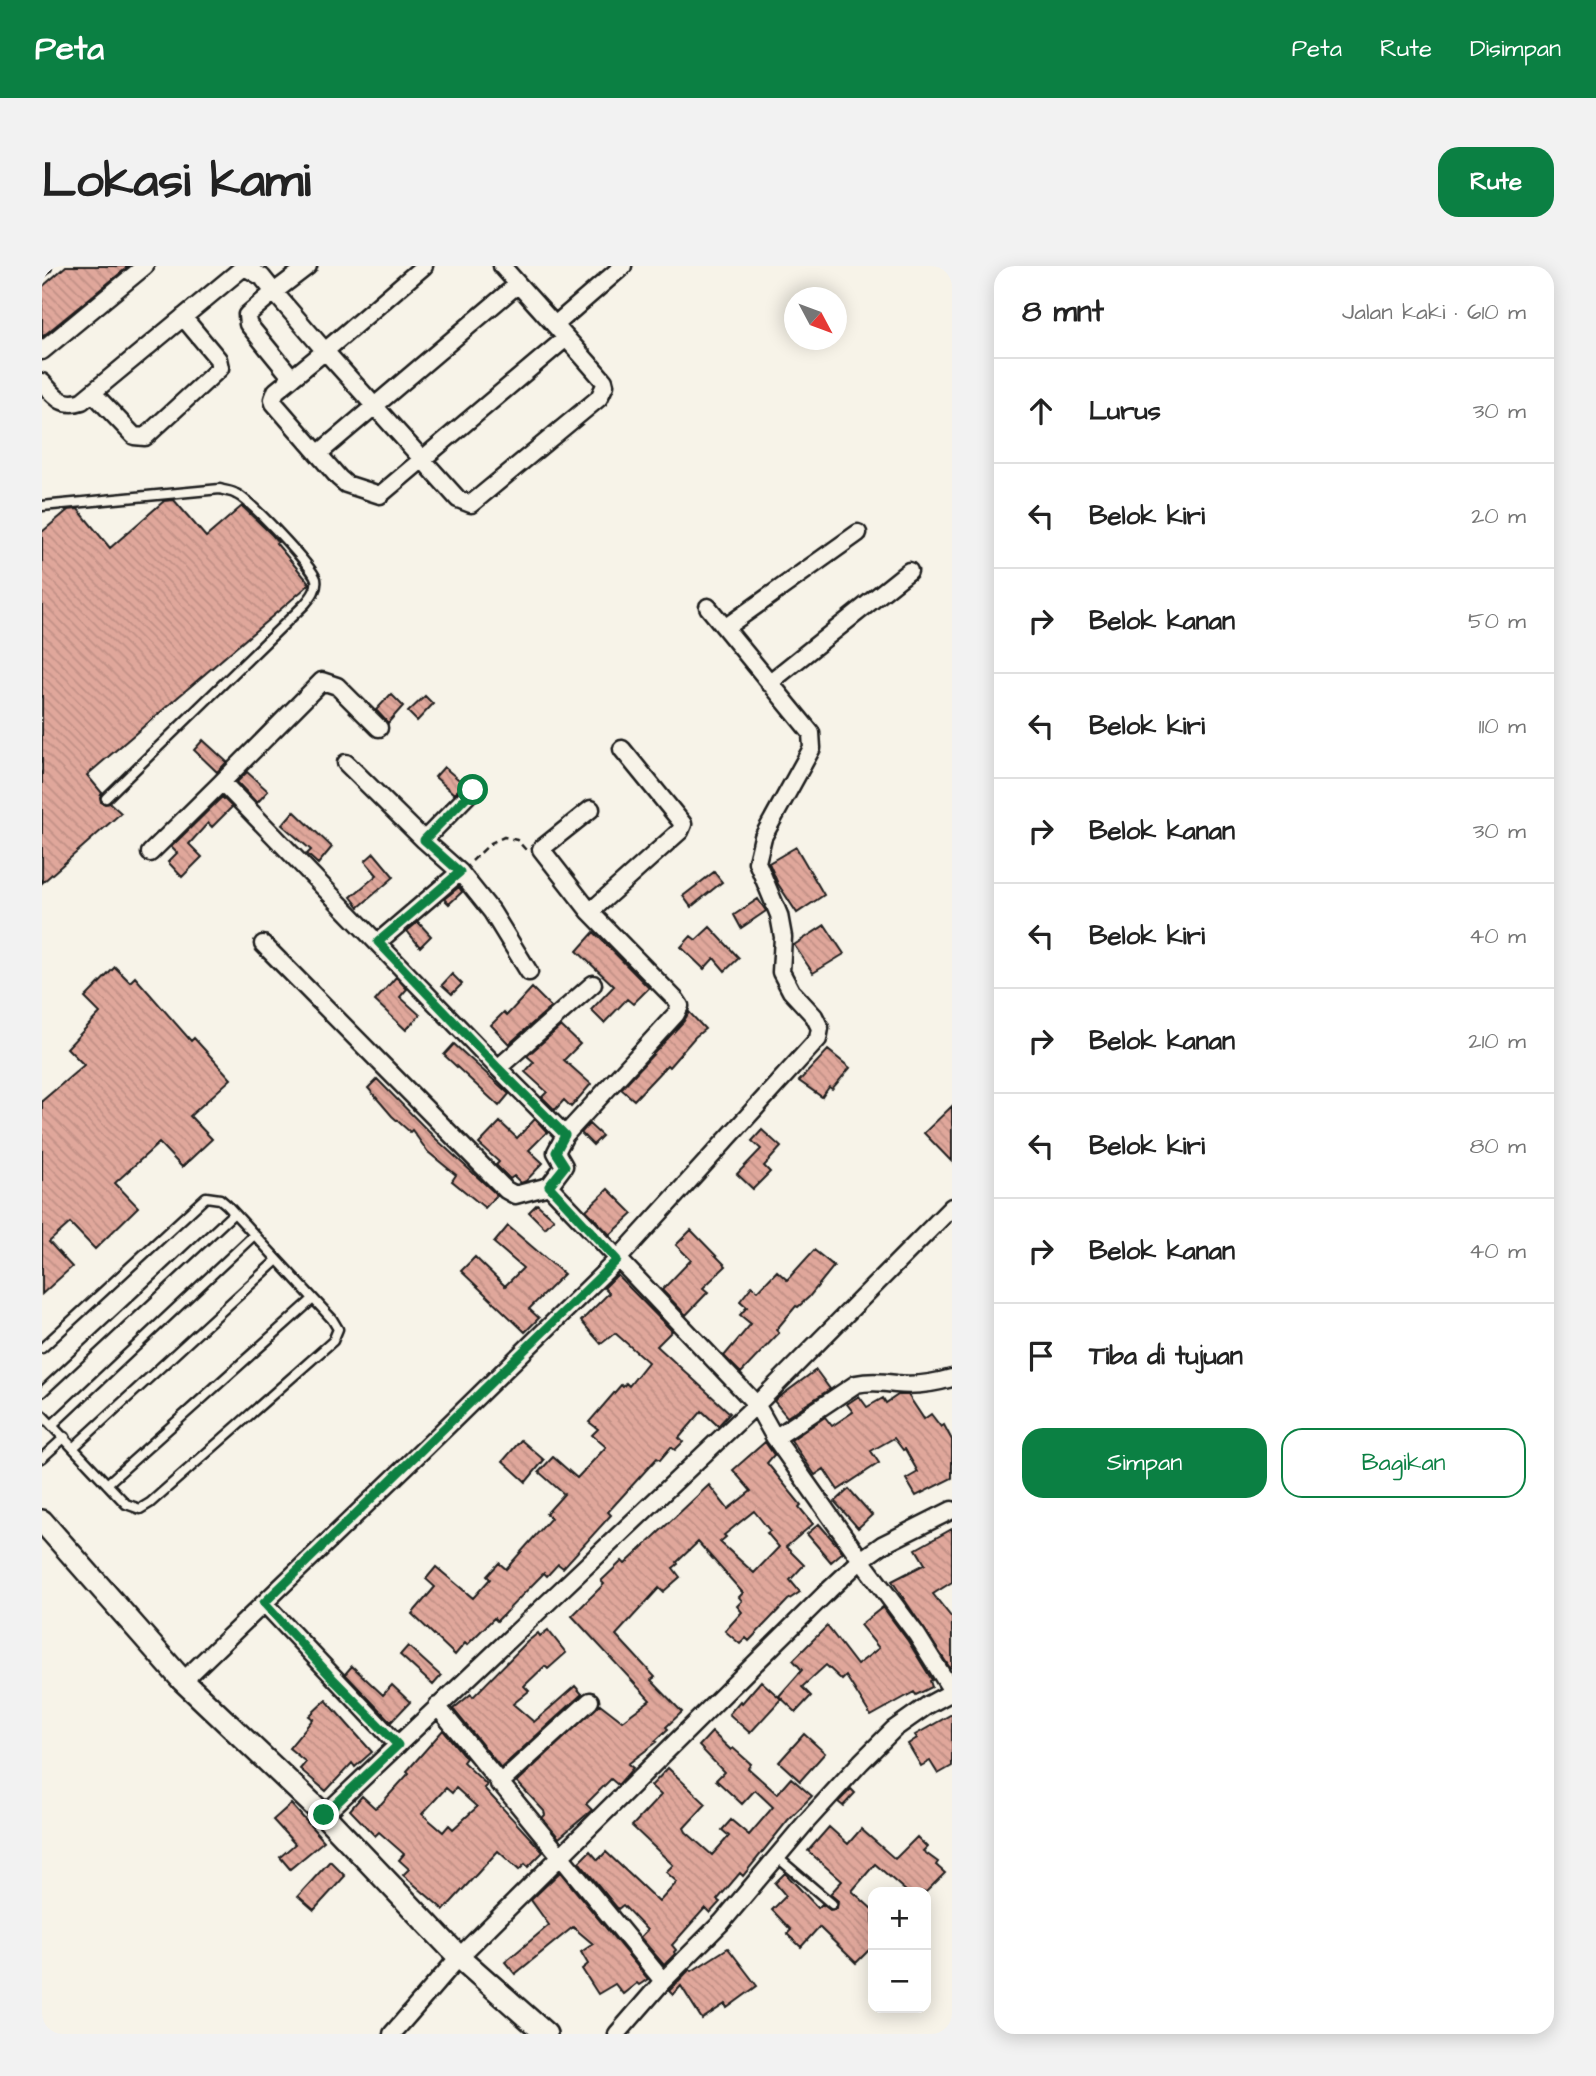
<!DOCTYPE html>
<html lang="id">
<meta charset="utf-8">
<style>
:root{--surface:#fff;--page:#f2f2f2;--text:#222;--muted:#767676;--line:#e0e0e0;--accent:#0b8043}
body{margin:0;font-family:"Architects Daughter",sans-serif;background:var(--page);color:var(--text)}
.controls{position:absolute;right:21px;bottom:21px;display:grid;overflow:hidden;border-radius:14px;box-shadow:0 4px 18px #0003}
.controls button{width:63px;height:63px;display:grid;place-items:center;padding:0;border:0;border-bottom:2px solid var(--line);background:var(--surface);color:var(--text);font:35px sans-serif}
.compass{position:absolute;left:742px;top:21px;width:63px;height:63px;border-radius:50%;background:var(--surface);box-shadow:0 4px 18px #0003;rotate:131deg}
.stop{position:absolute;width:21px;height:21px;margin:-16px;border:5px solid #0b8043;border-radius:50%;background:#fff}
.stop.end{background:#0b8043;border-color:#fff;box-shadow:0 2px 7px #0008}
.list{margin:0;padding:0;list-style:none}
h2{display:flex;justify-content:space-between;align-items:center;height:91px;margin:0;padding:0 28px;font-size:30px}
h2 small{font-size:23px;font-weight:400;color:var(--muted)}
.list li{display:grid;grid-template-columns:46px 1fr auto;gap:21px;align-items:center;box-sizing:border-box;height:105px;padding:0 28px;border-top:2px solid var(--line)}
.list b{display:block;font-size:26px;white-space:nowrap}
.list em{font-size:23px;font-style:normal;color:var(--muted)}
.actions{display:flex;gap:14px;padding:21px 28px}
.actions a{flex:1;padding:16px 0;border:2px solid var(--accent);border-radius:21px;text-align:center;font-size:24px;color:var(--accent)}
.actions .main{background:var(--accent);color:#fff}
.icon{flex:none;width:38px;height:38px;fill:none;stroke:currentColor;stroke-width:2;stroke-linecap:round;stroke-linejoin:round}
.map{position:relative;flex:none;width:910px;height:1768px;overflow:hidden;border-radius:21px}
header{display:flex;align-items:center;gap:42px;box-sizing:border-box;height:98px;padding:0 35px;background:var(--accent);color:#fff}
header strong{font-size:33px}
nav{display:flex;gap:38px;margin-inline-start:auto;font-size:24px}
.intro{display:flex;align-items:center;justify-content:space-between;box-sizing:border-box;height:168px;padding:0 42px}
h1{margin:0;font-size:49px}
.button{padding:18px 32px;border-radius:21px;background:var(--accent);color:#fff;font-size:24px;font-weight:700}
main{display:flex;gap:42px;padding:0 42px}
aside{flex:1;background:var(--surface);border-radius:21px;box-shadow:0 4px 18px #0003}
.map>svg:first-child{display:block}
.building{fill:url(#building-back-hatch);stroke:#1c1c1c;stroke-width:2;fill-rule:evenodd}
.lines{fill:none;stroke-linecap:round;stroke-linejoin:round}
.lane-casing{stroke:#1c1c1c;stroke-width:13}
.street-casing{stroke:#1c1c1c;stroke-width:21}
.secondary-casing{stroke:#1c1c1c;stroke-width:26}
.path{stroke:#1c1c1c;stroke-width:2.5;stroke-dasharray:7 5;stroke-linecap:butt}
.lane{stroke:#f7f3e8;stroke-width:8}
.street{stroke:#f7f3e8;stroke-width:16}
.secondary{stroke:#f7f3e8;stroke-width:21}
.route{stroke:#0b8043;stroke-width:9}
</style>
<header>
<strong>Peta</strong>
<nav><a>Peta</a><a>Rute</a><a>Disimpan</a></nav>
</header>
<div class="intro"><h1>Lokasi kami</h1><a class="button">Rute</a></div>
<main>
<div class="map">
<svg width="910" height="1768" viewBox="0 0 910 1768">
<defs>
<pattern id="building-back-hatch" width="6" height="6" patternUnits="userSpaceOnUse" patternTransform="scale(1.75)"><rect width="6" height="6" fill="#e0a79b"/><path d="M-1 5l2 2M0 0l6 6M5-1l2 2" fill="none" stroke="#c08f85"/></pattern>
</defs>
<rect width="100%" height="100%" fill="#f7f3e8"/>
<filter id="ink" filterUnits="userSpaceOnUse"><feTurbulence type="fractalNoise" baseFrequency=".0143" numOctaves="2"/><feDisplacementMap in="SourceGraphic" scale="14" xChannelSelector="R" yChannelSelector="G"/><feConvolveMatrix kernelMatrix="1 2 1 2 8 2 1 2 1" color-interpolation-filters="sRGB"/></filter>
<g filter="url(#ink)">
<path class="building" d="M 24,0 L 87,0 L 0,71 L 0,21 Z
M 132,234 L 164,271 L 200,240 L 230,269 L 236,276 L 234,277 L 268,318 L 45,509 L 60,527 L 58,531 L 59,536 L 63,538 L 68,537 L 79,547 L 0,617 L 0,266 L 26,244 L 36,243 L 68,282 L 122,235 Z
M 349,428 L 361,440 L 346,457 L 334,444 Z
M 383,430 L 391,438 L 375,455 L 366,446 Z
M 161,474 L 185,496 L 175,506 L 152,484 Z
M 402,501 L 422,518 L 412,528 L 393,511 Z
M 205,506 L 226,525 L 215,537 L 195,516 Z
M 180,531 L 190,541 L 170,561 L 166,557 L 147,578 L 160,591 L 140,611 L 126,596 L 135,587 L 129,581 Z
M 252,545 L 290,581 L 276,598 L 265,588 L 269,584 L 240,559 Z
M 754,581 L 782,629 L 755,647 L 736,618 L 727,597 Z
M 332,587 L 352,611 L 317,641 L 309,631 L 335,609 L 323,595 Z
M 672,606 L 680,616 L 649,641 L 641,630 Z
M 417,621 L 420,626 L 407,638 L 402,633 Z
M 716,633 L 724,645 L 699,662 L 692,649 Z
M 376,656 L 389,670 L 378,681 L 365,665 Z
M 783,659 L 802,688 L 771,707 L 752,679 Z
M 668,661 L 697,692 L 683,705 L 672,692 L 662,703 L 639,681 L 649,670 L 654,674 Z
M 552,666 L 607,722 L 591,738 L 585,733 L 562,757 L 549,744 L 572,720 L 535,685 Z
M 73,701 L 88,716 L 93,711 L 149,775 L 152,772 L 189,813 L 148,850 L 170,873 L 140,901 L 117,877 L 73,917 L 96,941 L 53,983 L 28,957 L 7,976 L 30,1001 L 0,1028 L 0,835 L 42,799 L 25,782 L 58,747 L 43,732 Z
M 410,708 L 420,718 L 410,728 L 400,719 Z
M 354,711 L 365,723 L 358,731 L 378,749 L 364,764 L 333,735 Z
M 490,722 L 509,741 L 467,778 L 449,759 L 462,746 L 465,749 Z
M 647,746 L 663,763 L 653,771 L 627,801 L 625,799 L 592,834 L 579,823 L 642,755 Z
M 519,760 L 538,778 L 522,794 L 549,818 L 529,841 L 522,834 L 513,844 L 500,831 L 505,826 L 483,806 L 492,796 L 485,790 Z
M 412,778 L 467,828 L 457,840 L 402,789 Z
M 786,784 L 808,802 L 790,823 L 787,821 L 780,831 L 757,815 Z
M 335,813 L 393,872 L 455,929 L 443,942 L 410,915 L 414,909 L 386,886 L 370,864 L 368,866 L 350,850 L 326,822 Z
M 910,840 L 910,896 L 882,867 Z
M 493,853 L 505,866 L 487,884 L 501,897 L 484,915 L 479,917 L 472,910 L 468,913 L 454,899 L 457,896 L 437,878 L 458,856 L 475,872 Z
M 547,858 L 560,870 L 551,879 L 539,867 Z
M 720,864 L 739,881 L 722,900 L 728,906 L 711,923 L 695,908 L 719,883 L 710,875 Z
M 566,923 L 591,948 L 568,969 L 544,944 Z
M 495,938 L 512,953 L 503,962 L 487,946 Z
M 466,960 L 522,1008 L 487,1043 L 497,1052 L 483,1066 L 419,1005 L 433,991 L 463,1020 L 481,1002 L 452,977 Z
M 649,964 L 684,1000 L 661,1022 L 666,1026 L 644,1049 L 620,1024 L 649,994 L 634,979 Z
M 772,984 L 792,1000 L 767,1031 L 756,1041 L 754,1040 L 734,1064 L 737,1067 L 699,1107 L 682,1090 L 709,1058 L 698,1049 L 705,1041 L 698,1035 L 710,1020 L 716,1025 L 735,1005 L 745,1014 Z
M 575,1009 L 630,1065 L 615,1080 L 688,1147 L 676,1160 L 660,1145 L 637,1172 L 641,1176 L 633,1184 L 629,1181 L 618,1194 L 615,1192 L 596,1213 L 566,1246 L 569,1249 L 521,1302 L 516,1298 L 505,1310 L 502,1307 L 455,1355 L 452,1352 L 425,1379 L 423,1377 L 413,1389 L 370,1348 L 393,1321 L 384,1313 L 394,1301 L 431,1332 L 448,1313 L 445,1310 L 457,1297 L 464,1303 L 509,1252 L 504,1248 L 522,1228 L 497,1206 L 511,1191 L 535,1212 L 564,1181 L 550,1169 L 556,1163 L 547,1156 L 579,1119 L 581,1121 L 584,1117 L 587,1120 L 606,1096 L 573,1067 L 559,1078 L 539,1055 L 567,1027 L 562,1022 Z
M 774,1104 L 788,1123 L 745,1151 L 732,1135 Z
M 856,1129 L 866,1129 L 882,1153 L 889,1148 L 899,1161 L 902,1159 L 910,1174 L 910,1212 L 874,1230 L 864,1213 L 876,1206 L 863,1183 L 861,1184 L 852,1172 L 829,1185 L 837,1197 L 796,1224 L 782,1203 L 773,1209 L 749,1174 L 783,1151 L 790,1160 L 811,1146 L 805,1138 L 817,1130 L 825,1141 L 841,1132 L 844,1137 Z
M 479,1174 L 502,1194 L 484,1216 L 461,1195 Z
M 723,1176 L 732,1189 L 725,1197 L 759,1239 L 757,1241 L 771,1258 L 744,1281 L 762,1299 L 748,1314 L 758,1326 L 746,1334 L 707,1375 L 704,1372 L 698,1378 L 683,1365 L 700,1346 L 695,1340 L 700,1335 L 697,1331 L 701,1327 L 656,1276 L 635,1296 L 636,1298 L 631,1302 L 638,1311 L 621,1326 L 617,1322 L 574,1369 L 613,1411 L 609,1414 L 640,1446 L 624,1461 L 626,1463 L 613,1475 L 615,1476 L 586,1498 L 591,1502 L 576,1519 L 569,1513 L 544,1538 L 550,1544 L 517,1572 L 500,1552 L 503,1549 L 502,1545 L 475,1516 L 558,1438 L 580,1455 L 608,1434 L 530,1350 L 562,1318 L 559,1315 L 580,1295 L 583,1298 L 667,1219 L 686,1243 L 709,1225 L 691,1204 ZM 712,1245 L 728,1265 L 725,1267 L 737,1281 L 712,1307 L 678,1276 L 684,1271 L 682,1269 Z
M 807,1223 L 830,1249 L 816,1262 L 793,1236 Z
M 777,1258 L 801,1286 L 789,1296 L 765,1268 Z
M 910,1263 L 910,1316 L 891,1328 L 910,1352 L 910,1401 L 908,1402 L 850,1315 L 883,1298 L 874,1283 Z
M 841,1341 L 866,1375 L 890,1414 L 888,1415 L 890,1421 L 874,1429 L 872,1426 L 829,1450 L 804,1410 L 800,1414 L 784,1399 L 760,1421 L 769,1430 L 754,1446 L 737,1430 L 760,1404 L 751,1394 L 785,1360 L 815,1399 L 837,1382 L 818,1359 Z
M 506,1364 L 524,1387 L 506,1403 L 503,1400 L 482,1420 L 487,1425 L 471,1438 L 492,1456 L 533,1420 L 540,1428 L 459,1502 L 411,1443 L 429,1428 L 431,1431 L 485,1376 L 496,1367 L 498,1370 Z
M 366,1380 L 399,1410 L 391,1419 L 358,1389 Z
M 310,1400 L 341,1429 L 350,1419 L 368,1436 L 349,1456 L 303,1408 Z
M 719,1415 L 739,1433 L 708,1467 L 687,1448 L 698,1435 L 700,1437 Z
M 284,1434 L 330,1486 L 313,1501 L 310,1497 L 284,1525 L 258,1503 L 264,1496 L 247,1482 L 271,1453 L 267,1450 Z
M 910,1448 L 910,1500 L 896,1508 L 888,1495 L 879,1500 L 866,1478 L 875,1472 L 873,1469 Z
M 401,1464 L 424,1492 L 421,1496 L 445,1519 L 442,1522 L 501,1586 L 486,1601 L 483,1598 L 477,1604 L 456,1585 L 402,1644 L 361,1609 L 367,1603 L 357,1594 L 362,1588 L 337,1566 L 333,1570 L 308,1544 L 320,1530 L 333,1542 L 339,1538 L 367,1507 L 365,1505 L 372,1497 ZM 404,1522 L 410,1527 L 414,1522 L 435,1541 L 411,1563 L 407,1559 L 401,1566 L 380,1548 Z
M 670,1466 L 689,1484 L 691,1482 L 709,1498 L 706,1502 L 735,1528 L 749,1512 L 770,1530 L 746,1554 L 701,1610 L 698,1607 L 675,1634 L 678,1636 L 668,1647 L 663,1642 L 630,1679 L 634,1684 L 632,1686 L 633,1688 L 622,1699 L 598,1671 L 605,1664 L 581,1639 L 576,1643 L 537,1596 L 548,1585 L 556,1594 L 564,1586 L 617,1636 L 635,1616 L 624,1606 L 631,1599 L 590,1560 L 619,1529 L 609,1520 L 626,1502 L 664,1538 L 642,1562 L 644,1566 L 670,1589 L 687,1570 L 680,1564 L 689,1554 L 707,1569 L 731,1541 L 713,1524 L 700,1538 L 674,1514 L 682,1506 L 657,1480 Z
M 762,1468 L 783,1487 L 758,1515 L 737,1496 Z
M 809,1523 L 813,1527 L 801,1540 L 796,1536 Z
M 249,1538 L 282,1575 L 248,1603 L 238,1591 L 253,1578 L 231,1554 Z
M 787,1561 L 806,1578 L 819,1563 L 853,1593 L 875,1571 L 885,1581 L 881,1585 L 896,1596 L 894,1599 L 903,1607 L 884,1626 L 865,1626 L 833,1598 L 810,1625 L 831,1644 L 831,1680 L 814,1697 L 777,1661 L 759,1681 L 745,1668 L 749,1664 L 730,1644 L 744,1630 L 733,1617 L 743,1607 L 776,1642 L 780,1638 L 788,1644 L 795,1642 L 796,1635 L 788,1628 L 800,1615 L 766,1585 Z
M 288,1595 L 303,1610 L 272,1644 L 256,1630 Z
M 518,1606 L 560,1657 L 606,1713 L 597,1719 L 595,1717 L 581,1728 L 573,1718 L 556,1728 L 540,1703 L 546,1698 L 539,1686 L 551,1678 L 531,1661 L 473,1708 L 463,1696 L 507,1659 L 489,1634 Z
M 686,1682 L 715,1720 L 685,1742 L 683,1738 L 660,1753 L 639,1720 L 631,1729 L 627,1725 L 648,1703 L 650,1705 Z"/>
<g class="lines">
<g class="lane-casing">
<path id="lane" d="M 0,240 L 178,223 C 183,225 190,225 194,228 C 208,234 270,300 274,313 C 276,323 269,331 263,338 L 64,532
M 0,1082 L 164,931 L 178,933 L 185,939 L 290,1053 L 296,1063 L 291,1075 L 108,1237 L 98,1243 L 84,1238 L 0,1149
M 0,1126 L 192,947
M 10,1159 L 212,969
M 32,1181 L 235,994
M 0,1192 L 23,1171
M 65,1218 L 271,1033
M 735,1591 L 790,1638"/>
</g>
<g class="street-casing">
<path id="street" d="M 201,0 L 220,11 L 232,26 L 266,0
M 460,0 C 494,39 529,76 562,115 L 563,119 L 557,132 L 429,238 L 416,233 L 283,85 L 234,125 L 231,133 L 232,137 L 297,212 L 304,218 L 338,229 L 524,72
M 0,1 L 1,0
M 513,59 L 581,0
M 0,85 L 103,0
M 250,112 L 206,58 L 205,49 L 232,26 L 283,85 L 382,0
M 0,116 C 13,130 20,142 40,135 L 203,0
M 51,127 L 92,170 L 103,171 L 178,102 L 176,93 L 141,51
M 276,188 L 476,18
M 684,361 L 816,267
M 727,417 L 867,305
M 304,497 L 382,574 L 418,606 L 450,646 L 487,706
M 180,516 L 280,415 L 295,420 L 337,462
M 382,574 L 431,524
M 108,587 L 180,516 L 456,802 L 523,869
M 548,646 L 638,565 L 641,558 L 580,483
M 336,676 L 418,606
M 221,678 L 464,924 L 473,929 L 507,920 L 522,900 L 514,886 L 523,869 L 634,748 L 638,740 L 634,734 L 548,646 L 499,583 L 549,543
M 456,802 L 551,718
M 507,920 L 714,1138 L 733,1172 L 814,1118 C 828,1115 840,1116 854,1118 C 872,1120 893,1117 910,1112
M 733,1172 L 819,1294 L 875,1369 L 910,1425
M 222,1337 L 356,1479
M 141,1415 L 384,1181 L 575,994 L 776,773 L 778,762 L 772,750 L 749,725 L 739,706 L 741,671 L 737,649 L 715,596 L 721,571 L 770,482 L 769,467 L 666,341
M 395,1440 L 621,1715
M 457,1518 L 548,1435
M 282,1549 L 719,1134 L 910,941
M 350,1768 L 417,1691 L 787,1324 L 819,1294 L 840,1279 L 910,1244
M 575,1768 L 621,1715 L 680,1656 L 765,1555 L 819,1496 L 852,1463 L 886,1439 L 910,1426"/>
</g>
<g class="secondary-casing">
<path id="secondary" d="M 0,1255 L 141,1415 L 282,1549 L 417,1691 L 504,1768"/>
</g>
<path class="path" d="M 430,595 L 449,577 L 462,571 L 475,574 L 484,584"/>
<use href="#lane" class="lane"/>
<use href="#street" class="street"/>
<use href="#secondary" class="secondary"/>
</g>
</g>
<g class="lines" filter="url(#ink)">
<path class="route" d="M 282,1549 L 356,1479 L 292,1414 L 222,1337 L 575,994 L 507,920 L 523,900 L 514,886 L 523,869 L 456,802 L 336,676 L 418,606 L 382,574 L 431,524"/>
</g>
</svg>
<div class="controls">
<button>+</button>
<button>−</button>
</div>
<svg class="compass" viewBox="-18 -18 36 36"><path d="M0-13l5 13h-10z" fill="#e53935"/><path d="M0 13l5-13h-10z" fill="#767676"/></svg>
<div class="stop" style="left:431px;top:524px"></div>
<div class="stop end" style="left:282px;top:1549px"></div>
</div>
<aside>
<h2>8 mnt<small>Jalan kaki · 610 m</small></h2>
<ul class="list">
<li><svg class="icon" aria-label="ahead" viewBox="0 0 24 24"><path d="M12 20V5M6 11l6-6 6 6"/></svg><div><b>Lurus</b></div><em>30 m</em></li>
<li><svg class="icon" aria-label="left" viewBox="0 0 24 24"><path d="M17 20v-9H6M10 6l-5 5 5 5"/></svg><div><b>Belok kiri</b></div><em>20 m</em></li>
<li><svg class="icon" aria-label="right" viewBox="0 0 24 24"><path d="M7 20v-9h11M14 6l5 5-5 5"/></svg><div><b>Belok kanan</b></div><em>50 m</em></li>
<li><svg class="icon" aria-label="left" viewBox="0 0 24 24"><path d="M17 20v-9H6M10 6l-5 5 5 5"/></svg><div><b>Belok kiri</b></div><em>110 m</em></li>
<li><svg class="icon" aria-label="right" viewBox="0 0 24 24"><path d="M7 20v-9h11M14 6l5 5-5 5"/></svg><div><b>Belok kanan</b></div><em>30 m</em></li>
<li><svg class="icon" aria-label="left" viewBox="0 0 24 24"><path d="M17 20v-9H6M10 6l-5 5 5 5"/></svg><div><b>Belok kiri</b></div><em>40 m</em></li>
<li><svg class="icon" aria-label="right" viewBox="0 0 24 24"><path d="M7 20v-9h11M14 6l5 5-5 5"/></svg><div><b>Belok kanan</b></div><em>210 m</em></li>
<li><svg class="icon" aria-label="left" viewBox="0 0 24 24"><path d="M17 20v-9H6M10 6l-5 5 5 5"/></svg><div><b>Belok kiri</b></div><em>80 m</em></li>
<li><svg class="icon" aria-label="right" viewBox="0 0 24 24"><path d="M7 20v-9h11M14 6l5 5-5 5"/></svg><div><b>Belok kanan</b></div><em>40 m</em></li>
<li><svg class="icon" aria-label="arrive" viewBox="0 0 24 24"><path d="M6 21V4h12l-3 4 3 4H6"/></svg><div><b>Tiba di tujuan</b></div></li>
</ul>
<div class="actions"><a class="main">Simpan</a><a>Bagikan</a></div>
</aside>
</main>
